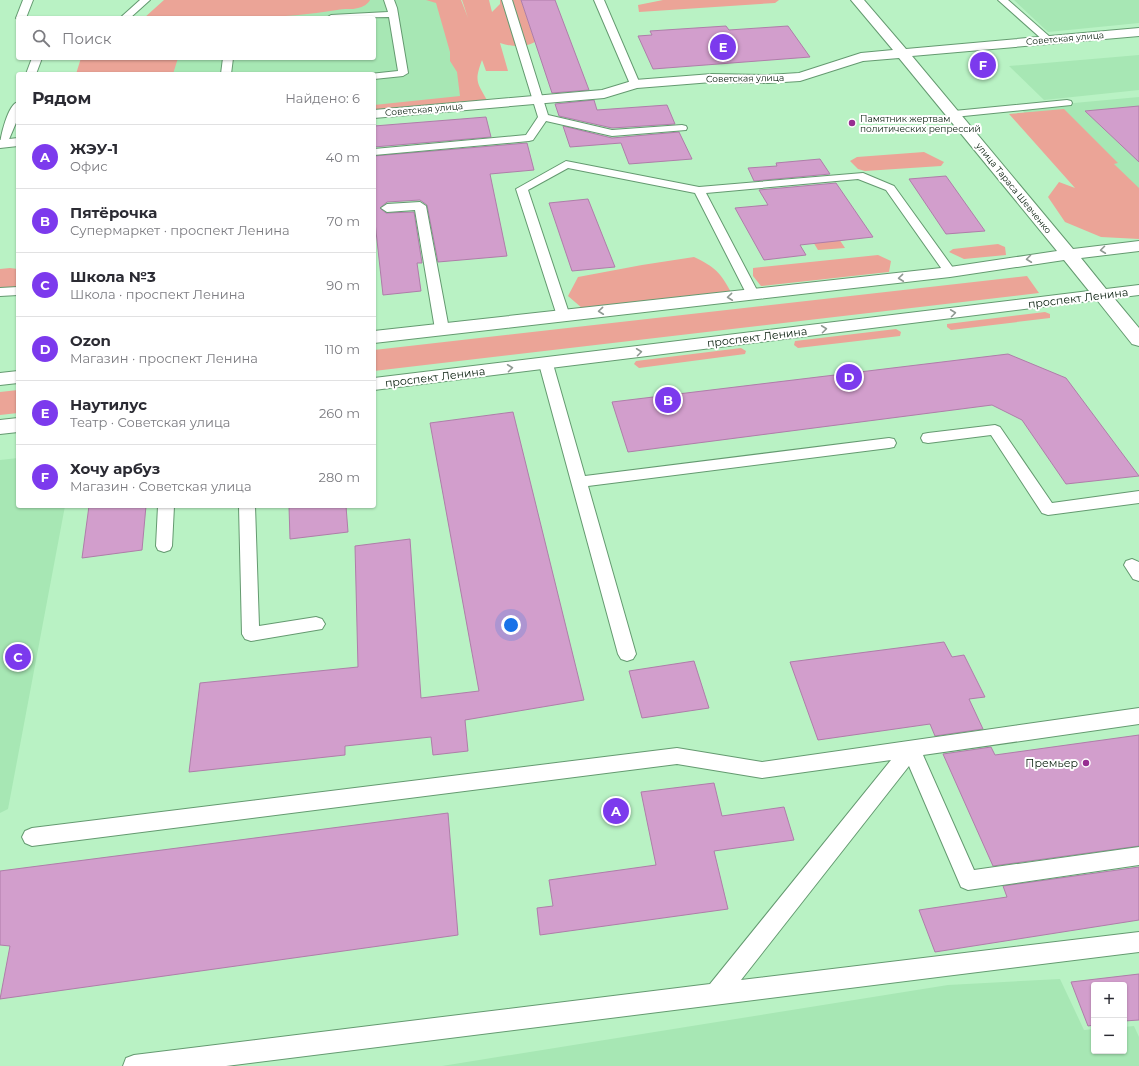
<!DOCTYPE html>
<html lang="ru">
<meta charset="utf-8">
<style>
:root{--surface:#fff;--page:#f7f7f7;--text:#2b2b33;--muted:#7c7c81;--line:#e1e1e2;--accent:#7c3aed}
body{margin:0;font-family:Montserrat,sans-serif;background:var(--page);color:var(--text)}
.controls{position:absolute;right:12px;bottom:12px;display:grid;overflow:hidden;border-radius:4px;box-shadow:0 1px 3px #0004}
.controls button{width:36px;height:36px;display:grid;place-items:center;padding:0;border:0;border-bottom:1px solid var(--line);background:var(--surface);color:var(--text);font:20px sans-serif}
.you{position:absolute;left:511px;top:625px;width:14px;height:14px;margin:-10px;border:3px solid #fff;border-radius:50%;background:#1a73e8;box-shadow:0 0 0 6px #1a73e833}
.badge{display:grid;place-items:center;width:26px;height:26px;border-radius:50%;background:var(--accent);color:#fff;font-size:13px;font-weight:700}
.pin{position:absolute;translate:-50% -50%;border:2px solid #fff;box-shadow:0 1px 4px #0006}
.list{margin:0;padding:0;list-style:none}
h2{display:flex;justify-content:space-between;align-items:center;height:52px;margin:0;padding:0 16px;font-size:17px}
h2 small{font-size:13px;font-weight:400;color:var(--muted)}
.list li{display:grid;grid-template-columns:26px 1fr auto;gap:12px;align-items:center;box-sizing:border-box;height:64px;padding:0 16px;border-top:1px solid var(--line)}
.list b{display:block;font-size:15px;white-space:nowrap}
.list p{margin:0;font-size:13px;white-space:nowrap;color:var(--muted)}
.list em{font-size:13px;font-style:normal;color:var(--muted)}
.icon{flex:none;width:22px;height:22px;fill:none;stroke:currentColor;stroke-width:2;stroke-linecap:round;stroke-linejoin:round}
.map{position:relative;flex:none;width:1139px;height:1066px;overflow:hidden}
.search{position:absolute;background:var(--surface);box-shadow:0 1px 3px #0004;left:16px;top:16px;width:360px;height:44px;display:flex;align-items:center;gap:10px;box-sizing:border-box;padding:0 14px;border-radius:4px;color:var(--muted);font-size:15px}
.panel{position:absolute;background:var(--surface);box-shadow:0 1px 3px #0004;left:16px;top:72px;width:360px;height:436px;border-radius:4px}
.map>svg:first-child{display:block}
.built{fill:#a7e7b4}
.green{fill:#eba497}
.building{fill:#d29ecc;stroke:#af7da9}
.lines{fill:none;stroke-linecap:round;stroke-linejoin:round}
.lane-casing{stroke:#649a70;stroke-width:2}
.street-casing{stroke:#649a70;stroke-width:2}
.lane{fill:#fff;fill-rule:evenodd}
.street{fill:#fff;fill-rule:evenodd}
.oneway{stroke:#8f9992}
.poi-dot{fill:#972e91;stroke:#fff;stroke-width:1.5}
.labels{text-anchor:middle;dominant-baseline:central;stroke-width:4;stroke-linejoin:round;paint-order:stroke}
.far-street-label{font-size:9px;fill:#071d0c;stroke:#fff}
.far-poi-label{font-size:9px;fill:#071d0c;stroke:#fff;text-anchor:start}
.street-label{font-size:11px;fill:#071d0c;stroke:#fff}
.poi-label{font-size:11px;fill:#071d0c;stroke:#fff;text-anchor:end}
</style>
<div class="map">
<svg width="1139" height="1066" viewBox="0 0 1139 1066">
<rect width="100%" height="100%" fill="#b9f2c4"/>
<path class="built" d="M 354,0 L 458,0 L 482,102 L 374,111 L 374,74 L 154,74 L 157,58 L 374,58 L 374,18 L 163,18 Z
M 1014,0 L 1139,0 L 1139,23 L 1048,32 Z
M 1139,55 L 1139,90 L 1044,100 L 1009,66 Z
M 1139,97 L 1139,226 L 1131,227 L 1020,108 Z
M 18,458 L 18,506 L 65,506 L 8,809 L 0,813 L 0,460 Z
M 1060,979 L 1084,1030 L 1094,1029 L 1094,1051 L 1124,1051 L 1124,1027 L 1134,1026 L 1139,1037 L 1139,1066 L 442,1066 L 948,985 Z"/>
<path class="green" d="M 164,0 L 370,0 C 368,4 363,7 358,8 C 352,10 344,8 337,10 C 274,21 208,18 144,18 Z
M 426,0 L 461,0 L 468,18 L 462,0 L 489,0 L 492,12 L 500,4 L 500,0 L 521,0 L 535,42 C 523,48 513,47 500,43 L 508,71 L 486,71 L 482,60 C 474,82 477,82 488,102 L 374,112 L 374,105 L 460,96 L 457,72 L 450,61 L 450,52 L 436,3 Z
M 663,0 L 779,0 L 775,3 L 639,12 L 638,5 Z
M 81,58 L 178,58 L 173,74 L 76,74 Z
M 1064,109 L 1118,163 L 1114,164 L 1139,188 L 1139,239 L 1101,237 L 1065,222 L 1048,197 L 1059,182 L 1075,188 L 1009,114 Z
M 924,152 L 944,162 L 941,166 L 865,171 L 858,169 L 850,161 L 857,157 Z
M 814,201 L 845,248 L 818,250 L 790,204 Z
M 998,244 L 1005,247 L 1006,255 L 964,259 L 949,252 L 953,249 Z
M 878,255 L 891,261 L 889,272 L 761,286 L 753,276 L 753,268 Z
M 694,257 C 715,267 720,272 731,292 L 582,308 L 568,296 L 578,277 L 642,265 Z
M 10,268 L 18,269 L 18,287 L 0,289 L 0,269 Z
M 1027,276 L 1039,293 L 374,371 L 374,350 Z
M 1045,312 L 1050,314 L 1050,318 L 951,330 L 947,327 L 947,324 Z
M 896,329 L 901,332 L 900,336 L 798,348 L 794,345 L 795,341 Z
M 741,348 L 746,351 L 745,354 L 639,368 L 634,364 L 636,361 Z
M 18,390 L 18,413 L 0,415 L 0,392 Z"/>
<path class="building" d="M 521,0 L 555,0 L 589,90 L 552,93 Z
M 726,26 L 729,30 L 788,26 L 810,57 L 653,69 L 638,36 L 652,35 L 650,31 Z
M 594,100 L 597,110 L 667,105 L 675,124 L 612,128 L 559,116 L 555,104 Z
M 1139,106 L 1139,162 L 1085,111 Z
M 486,117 L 491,137 L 374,147 L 374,126 Z
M 563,126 L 612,138 L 679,132 L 692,159 L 629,164 L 621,143 L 570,147 Z
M 527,143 L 534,170 L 490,174 L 507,256 L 438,262 L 427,205 L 420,200 L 387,202 L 380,208 L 386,213 L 414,212 L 422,263 L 417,263 L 421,291 L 383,295 L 374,213 L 374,156 Z
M 820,159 L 830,174 L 754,181 L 748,168 L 777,166 L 776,163 Z
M 946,176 L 985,231 L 946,234 L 909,179 Z
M 836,183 L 873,237 L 800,245 L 806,255 L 764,260 L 735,208 L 768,205 L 759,190 Z
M 588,199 L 615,267 L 572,271 L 549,203 Z
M 1008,354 L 1066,378 L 1139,476 L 1066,484 L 1022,420 L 992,405 L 628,452 L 612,402 Z
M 513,412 L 584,700 L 465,720 L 468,751 L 433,755 L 431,737 L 345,746 L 345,755 L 189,772 L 200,683 L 358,667 L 355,546 L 410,539 L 421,698 L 479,691 L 430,423 Z
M 89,506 L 146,506 L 142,550 L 82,558 Z
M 289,506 L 346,506 L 348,532 L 290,539 Z
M 944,642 L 952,657 L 964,655 L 985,697 L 969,699 L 983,729 L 935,736 L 930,724 L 818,740 L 790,662 Z
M 694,661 L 709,708 L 642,718 L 629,671 Z
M 1139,735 L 1139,846 L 993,866 L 943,754 L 991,747 L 995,755 Z
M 714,783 L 722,816 L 784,807 L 794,840 L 714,851 L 728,909 L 540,935 L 537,908 L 553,906 L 549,880 L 656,865 L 641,792 Z
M 448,813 L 458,935 L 0,999 L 10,946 L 0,945 L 0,871 Z
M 1139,867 L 1139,920 L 935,952 L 919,910 L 1007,897 L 1003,886 Z
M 1139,974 L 1139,1020 L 1124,1021 L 1124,985 L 1094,985 L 1094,1025 L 1088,1026 L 1071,982 Z"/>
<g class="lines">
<g class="lane-casing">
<path id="lane" d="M 23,0 L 33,0 L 26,18 L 18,18 L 18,20 L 16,18 Z
M 140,0 L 150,0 L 130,18 L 120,18 Z
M 384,0 L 394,0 L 397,8 L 408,73 L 403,76 L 374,79 L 374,74 L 370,74 L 398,71 L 389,17 L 326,18 L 331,15 L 388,12 Z
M 502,0 L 512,0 L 548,115 L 612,130 L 682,125 L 686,126 L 687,128 L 686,130 L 612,136 L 546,121 L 533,140 L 529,141 L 374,155 L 374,149 L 526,135 L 538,117 Z
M 594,0 L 604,0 L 640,84 L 639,86 L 631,86 L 630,84 Z
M 998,0 L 1008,0 L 1050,37 L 1050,41 L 1044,41 Z
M 32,58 L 42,58 L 36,74 L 26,74 Z
M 223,58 L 233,58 L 231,74 L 221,74 Z
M 1067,100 L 1071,101 L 1072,103 L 1071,105 L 954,117 L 949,114 L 954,111 Z
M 18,102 L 18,118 L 7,144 L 6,146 L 0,147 C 0,137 8,104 18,102 Z
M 566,161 L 699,187 L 863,173 L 894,186 L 956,272 L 954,275 L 946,275 L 886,190 L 858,179 L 706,193 L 759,294 L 753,298 L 748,297 L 695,193 L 568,168 L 528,190 L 570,316 L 568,319 L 558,319 L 516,189 Z
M 420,202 L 426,206 L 449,329 L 447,332 L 437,332 L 435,329 L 415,210 L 387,212 L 381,208 L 387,204 Z
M 18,287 L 18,295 L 0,296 L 0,288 Z
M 546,360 L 551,361 L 553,364 L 585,476 L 889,438 L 894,439 L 896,443 L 894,447 L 889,448 L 588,486 L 636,654 L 633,659 L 627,661 L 621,659 L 618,654 L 539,364 L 541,361 Z
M 995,425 L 1000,427 L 1052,503 L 1139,491 L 1139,503 L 1048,515 L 1042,513 L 991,435 L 928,443 L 923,442 L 921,438 L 923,434 L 928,433 Z
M 158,506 L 174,506 L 172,546 L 170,550 L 164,552 L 158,550 L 156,546 Z
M 239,506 L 255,506 L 259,626 L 316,617 L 322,619 L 325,624 L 322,629 L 251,641 L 245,639 L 242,634 Z
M 1132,559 L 1139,562 L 1139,581 L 1133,579 L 1124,565 L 1126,561 Z
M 1139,708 L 1139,724 L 923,755 L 974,870 L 1139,847 L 1139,865 L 968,890 L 961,887 L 909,766 L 741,980 L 1139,932 L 1139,952 L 226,1066 L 123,1066 L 126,1058 L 134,1055 L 710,984 L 891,760 L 762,778 L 677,764 L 32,846 L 25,843 L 22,837 L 25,831 L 32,828 L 677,748 L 762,762 Z"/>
</g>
<g class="street-casing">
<path id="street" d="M 851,0 L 864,0 L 906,49 L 1139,28 L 1139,36 L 912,56 L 1073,249 L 1139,241 L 1139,251 L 1081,258 L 1106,289 L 1139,285 L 1139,295 L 1114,298 L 1139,328 L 1139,346 L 1132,344 L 1097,300 L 374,390 L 374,378 L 1089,291 L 1064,260 L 950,277 L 374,343 L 374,331 L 950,267 L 1057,251 L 899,58 L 863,61 L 800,81 L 768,83 L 712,82 L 637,88 L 604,98 L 374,118 L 374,110 L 602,90 L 635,80 L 712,74 L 768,75 L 799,73 L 861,53 L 893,50 Z
M 18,138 L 18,146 L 0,148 L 0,140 Z
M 18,371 L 18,383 L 0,385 L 0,373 Z
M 18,418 L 18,432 L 0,434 L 0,420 Z"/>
</g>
<use href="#lane" class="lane"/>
<use href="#street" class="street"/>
</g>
<defs><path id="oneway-chevron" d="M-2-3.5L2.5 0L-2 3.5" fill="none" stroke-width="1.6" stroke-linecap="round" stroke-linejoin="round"/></defs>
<g class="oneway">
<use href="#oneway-chevron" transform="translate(1103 250) rotate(173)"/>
<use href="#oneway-chevron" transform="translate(1029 259) rotate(173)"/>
<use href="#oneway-chevron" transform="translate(901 278) rotate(174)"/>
<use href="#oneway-chevron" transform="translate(730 297) rotate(174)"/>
<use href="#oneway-chevron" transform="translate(601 311) rotate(174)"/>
<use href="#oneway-chevron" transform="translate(953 313) rotate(-7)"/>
<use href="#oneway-chevron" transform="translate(824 329) rotate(-7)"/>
<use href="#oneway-chevron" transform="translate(639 352) rotate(-7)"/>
<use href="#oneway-chevron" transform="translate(510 368) rotate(-7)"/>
</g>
<g class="poi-dot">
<circle cx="852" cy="123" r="4"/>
<circle cx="1086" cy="763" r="4"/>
</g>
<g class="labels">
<g class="far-street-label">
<text transform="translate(1065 38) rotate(-5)">Советская улица</text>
<text transform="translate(745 78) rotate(-1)">Советская улица</text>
<text transform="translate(424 109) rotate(-5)">Советская улица</text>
<text transform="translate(1014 188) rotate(51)">улица Тараса Шевченко</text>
</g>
<g class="far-poi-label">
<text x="860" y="118">Памятник жертвам<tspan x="860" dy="10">политических репрессий</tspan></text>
</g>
<g class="street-label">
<text transform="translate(1078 298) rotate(-7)">проспект Ленина</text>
<text transform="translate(757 337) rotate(-7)">проспект Ленина</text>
<text transform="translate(435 377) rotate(-7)">проспект Ленина</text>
</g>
<g class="poi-label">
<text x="1078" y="763">Премьер</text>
</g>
</g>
</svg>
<div class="controls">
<button>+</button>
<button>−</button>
</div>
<div class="you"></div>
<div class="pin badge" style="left:616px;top:811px">A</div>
<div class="pin badge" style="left:668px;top:400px">B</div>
<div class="pin badge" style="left:18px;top:657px">C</div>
<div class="pin badge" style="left:849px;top:377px">D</div>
<div class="pin badge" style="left:723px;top:47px">E</div>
<div class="pin badge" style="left:983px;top:65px">F</div>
<div class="search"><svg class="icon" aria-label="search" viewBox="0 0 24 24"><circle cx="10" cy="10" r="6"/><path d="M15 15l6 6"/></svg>Поиск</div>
<section class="panel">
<h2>Рядом<small>Найдено: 6</small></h2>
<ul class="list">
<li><span class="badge">A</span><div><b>ЖЭУ-1</b><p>Офис</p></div><em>40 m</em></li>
<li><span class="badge">B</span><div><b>Пятёрочка</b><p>Супермаркет · проспект Ленина</p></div><em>70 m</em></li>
<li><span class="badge">C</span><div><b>Школа №3</b><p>Школа · проспект Ленина</p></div><em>90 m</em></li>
<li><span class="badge">D</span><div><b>Ozon</b><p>Магазин · проспект Ленина</p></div><em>110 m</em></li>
<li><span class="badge">E</span><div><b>Наутилус</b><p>Театр · Советская улица</p></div><em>260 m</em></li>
<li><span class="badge">F</span><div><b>Хочу арбуз</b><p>Магазин · Советская улица</p></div><em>280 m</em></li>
</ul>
</section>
</div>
